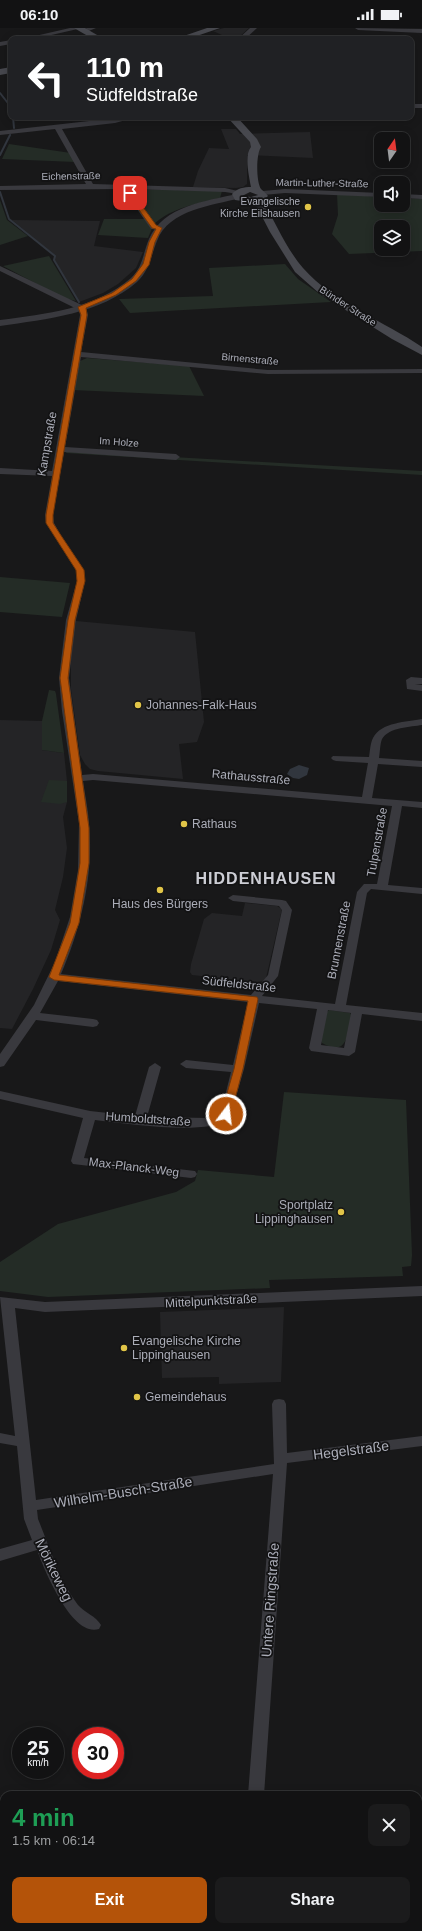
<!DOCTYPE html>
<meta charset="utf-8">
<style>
:root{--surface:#121213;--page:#1b1b1c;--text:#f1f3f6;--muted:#9c9ea0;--line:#313233;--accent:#b45309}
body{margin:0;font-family:Helvetica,sans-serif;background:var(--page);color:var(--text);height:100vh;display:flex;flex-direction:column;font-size:15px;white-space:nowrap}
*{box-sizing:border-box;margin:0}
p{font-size:13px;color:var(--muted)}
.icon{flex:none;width:22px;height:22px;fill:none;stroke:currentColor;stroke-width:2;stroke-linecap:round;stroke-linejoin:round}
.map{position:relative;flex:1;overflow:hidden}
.drawer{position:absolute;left:0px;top:1763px;width:422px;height:140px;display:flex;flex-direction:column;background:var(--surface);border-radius:12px 12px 0 0;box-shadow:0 2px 10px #0003,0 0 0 1px var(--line)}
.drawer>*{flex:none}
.top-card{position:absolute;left:8px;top:8px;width:406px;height:84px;border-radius:8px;box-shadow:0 2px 10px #0003,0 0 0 1px var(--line);background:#202124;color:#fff;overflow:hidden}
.needle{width:26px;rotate:14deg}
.fabs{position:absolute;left:374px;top:104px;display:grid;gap:8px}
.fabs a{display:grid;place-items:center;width:36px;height:36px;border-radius:8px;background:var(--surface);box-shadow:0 2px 10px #0003,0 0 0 1px var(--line);font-size:20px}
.speed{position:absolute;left:12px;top:1699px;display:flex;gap:8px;font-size:20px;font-weight:700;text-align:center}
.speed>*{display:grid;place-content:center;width:52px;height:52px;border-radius:50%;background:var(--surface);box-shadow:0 2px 10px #0003,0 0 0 1px var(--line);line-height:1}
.speed small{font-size:10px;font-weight:400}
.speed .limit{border:6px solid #d22;background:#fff;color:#111}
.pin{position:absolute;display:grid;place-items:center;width:34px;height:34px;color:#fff;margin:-17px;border-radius:8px;box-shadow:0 2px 6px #0006}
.me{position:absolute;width:44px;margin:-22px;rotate:15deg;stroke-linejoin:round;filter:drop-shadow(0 0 3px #0008)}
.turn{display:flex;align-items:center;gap:14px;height:84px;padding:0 12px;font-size:18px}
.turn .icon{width:52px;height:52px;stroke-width:2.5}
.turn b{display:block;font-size:28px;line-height:34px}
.round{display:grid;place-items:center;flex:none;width:42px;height:42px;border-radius:8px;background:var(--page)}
.head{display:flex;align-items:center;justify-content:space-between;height:68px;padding:0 12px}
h1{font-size:24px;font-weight:800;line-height:30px;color:#1e9e55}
.cta{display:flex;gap:8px;margin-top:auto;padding:8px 12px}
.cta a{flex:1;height:46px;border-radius:8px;background:var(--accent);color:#fff;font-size:16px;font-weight:800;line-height:46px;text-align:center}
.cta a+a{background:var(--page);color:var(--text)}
.status{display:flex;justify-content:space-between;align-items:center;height:28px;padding:0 20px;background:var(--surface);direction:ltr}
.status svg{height:11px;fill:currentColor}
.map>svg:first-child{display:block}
.built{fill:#242426}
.green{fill:#242c26;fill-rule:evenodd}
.water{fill:#31363e}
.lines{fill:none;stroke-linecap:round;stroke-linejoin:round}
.stream{stroke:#31363e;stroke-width:2}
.minor{fill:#39393e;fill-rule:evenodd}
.tertiary{fill:#39393e;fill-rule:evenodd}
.secondary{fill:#47484e;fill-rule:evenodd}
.route{fill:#b45309;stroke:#753606}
.poi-dot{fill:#e1c548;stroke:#131314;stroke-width:1.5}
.labels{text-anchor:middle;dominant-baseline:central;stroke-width:3.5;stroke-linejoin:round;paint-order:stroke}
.far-street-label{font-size:10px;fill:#abadb8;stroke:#131314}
.far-poi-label{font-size:10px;fill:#abadb8;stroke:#131314;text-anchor:end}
.street-label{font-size:12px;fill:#abadb8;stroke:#131314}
.poi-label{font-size:12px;fill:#abadb8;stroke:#131314;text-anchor:start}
.near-street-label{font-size:14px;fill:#abadb8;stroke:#131314}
.district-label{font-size:16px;font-weight:bold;letter-spacing:1px;fill:#cccdd4;stroke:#131314}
</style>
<div class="status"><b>06:10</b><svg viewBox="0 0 49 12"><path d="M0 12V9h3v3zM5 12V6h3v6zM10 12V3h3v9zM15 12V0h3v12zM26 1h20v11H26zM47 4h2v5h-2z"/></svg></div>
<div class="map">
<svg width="422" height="1903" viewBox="0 0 422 1903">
<rect width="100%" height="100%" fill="#181819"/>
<path class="built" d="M 224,0 L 249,0 L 237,11 L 231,11 L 213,3 Z
M 221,101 L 236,101 L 240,106 L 310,104 L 313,130 L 247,127 L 247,156 L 243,159 L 236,160 L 193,159 L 198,143 L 209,120 L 229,121 Z
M 12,192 L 100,193 L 94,218 L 143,224 L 136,240 L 118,256 L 103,265 L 79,274 L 54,232 L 55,228 Z
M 76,593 L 195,604 L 204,694 L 197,714 L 179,716 L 183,751 L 98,743 L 90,741 L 85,736 L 80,727 L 71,661 L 71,627 Z
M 0,692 L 42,693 L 42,722 L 64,725 L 67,753 L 67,774 L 63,789 L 67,820 L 63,849 L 55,882 L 60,892 L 51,922 L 33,961 L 12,1001 L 0,1000 Z
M 245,875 L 277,878 L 282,881 L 266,950 L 263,953 L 256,954 L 192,947 L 190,944 L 191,936 L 204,891 L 212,885 L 242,888 Z
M 284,1279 L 281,1354 L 219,1356 L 219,1349 L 162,1350 L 160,1284 Z"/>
<path class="green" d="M 9,116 L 71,125 L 76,134 L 2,131 Z
M 130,161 L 222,163 L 220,170 C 197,176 173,179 154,196 Z
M 337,166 L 381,169 L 381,177 L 403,177 L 403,170 L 422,171 L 422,223 L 349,226 L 332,206 L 338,187 ZM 381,199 L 403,199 L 403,221 L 381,221 Z
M 0,172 L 7,192 L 28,208 L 0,217 Z
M 104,191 L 146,191 L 153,198 L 148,210 L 98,207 Z
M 49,228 L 76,273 L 63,270 L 3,238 Z
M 285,236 L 298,251 L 331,274 L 130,285 L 119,271 L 213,268 L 209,240 Z
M 87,330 L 189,338 L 204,368 L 73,362 L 80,333 Z
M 67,423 L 422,443 L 422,447 L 66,425 Z
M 0,549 L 70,555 L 62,589 L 0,584 Z
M 49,662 L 55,663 L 56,666 L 64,725 L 42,722 L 42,693 Z
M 49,752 L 67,753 L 67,774 L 60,776 L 41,774 Z
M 329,982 L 350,985 L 351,987 C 348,1005 348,1030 322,1015 L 321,1012 L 327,984 Z
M 284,1064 L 406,1072 L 412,1227 L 411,1238 L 402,1239 L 403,1248 L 269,1252 L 270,1260 L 48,1269 L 0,1263 L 0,1234 L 58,1196 L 176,1164 L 195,1153 L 198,1142 L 274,1149 Z"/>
<path class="water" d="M 299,737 L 309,740 L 307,747 L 299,751 L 293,750 L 287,746 L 290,741 Z"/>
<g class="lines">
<path class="stream" d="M 0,65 L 11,79
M 13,89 L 14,100
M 0,127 L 10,107
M 0,164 L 9,191 L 55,228 L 54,232 L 79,274"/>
<path class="minor" d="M 70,0 L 82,0 L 34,11 L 22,11 Z
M 87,0 L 96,0 L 84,5 L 81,3 Z
M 250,0 L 257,0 L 245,11 L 238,11 Z
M 355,0 L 422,1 L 422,5 L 358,2 Z
M 11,12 L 11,16 L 0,18 L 0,14 Z
M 411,76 L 422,76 L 422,80 L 411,80 Z
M 125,89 L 137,89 L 115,95 L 62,101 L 93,156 L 225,160 L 242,164 L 238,166 L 225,164 L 131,161 L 156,197 L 163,200 L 159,202 L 151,201 L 123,161 L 0,162 L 0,158 L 86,156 L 55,101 L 0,107 L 0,103 Z
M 285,161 L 381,165 L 381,169 L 285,165 L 263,167 L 259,165 L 263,163 Z
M 403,166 L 422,167 L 422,171 L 403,170 Z
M 0,238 L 86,279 L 88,287 L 81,324 L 268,342 L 422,341 L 422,345 L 268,346 L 81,329 L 65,419 L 176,426 L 180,429 L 176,432 L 64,424 L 53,487 L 54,495 L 60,506 L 84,542 L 85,553 L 76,592 L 69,650 L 82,747 L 93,746 L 362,769 L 368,735 L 336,733 L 333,732 L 331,730 L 333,728 L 369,729 C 370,724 370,716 373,710 C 381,694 407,694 422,691 L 422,697 C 411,699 389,699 382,711 C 380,716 380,724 379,730 L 422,733 L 422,739 L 378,736 L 372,770 L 422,774 L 422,780 L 402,778 L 388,857 L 422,860 L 422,866 L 371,861 L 367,865 L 346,977 L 422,985 L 422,993 L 362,986 L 355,1024 L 349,1028 L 311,1023 L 309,1020 L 317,981 L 259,975 L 244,1041 L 230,1089 C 224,1092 218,1097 211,1098 C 177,1103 129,1096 95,1092 L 84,1130 L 195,1143 L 197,1146 L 195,1149 L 191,1150 L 73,1136 L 71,1133 L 83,1090 L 0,1071 L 0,1063 L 90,1083 L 135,1088 L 149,1039 L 155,1035 L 161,1039 L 147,1089 L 209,1090 L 221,1084 L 231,1044 L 186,1040 L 180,1036 L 186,1032 L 233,1037 L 248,974 L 58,953 L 40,985 L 93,991 L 97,992 L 99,995 L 97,998 L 93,999 L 36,992 L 4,1038 L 0,1039 L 0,1026 L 34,977 L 55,934 L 70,889 L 78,842 L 79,795 L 62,683 L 59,650 L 66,592 L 77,553 L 76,542 L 46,495 L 45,487 L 52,448 L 0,446 L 0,440 L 52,443 L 80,287 L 79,282 L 0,243 ZM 93,752 L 392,778 L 377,856 L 364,856 L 357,864 L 335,976 L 262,968 L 278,948 L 292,882 L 286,873 L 282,872 L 233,867 L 228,870 L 233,873 L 279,878 L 282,882 L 268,947 L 251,967 L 61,946 C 81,900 94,846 89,795 C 88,781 85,767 83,753 ZM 328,982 L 351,985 L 344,1020 L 321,1017 Z
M 411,649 L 422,650 L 422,656 L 415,657 L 422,657 L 422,663 L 407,661 L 406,652 Z
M 422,1258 L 422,1268 L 45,1284 L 15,1280 L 36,1472 L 274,1436 L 272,1376 L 274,1372 L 279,1371 L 284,1372 L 286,1376 L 287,1425 L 422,1408 L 422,1418 L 287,1435 L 264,1767 L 248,1767 L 273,1446 L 37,1482 L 38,1491 C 50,1520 59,1552 78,1577 C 85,1585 96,1588 101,1597 L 99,1601 C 72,1610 44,1541 37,1522 L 0,1533 L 0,1521 L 32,1512 L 24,1491 L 17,1418 L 0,1415 L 0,1405 L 15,1408 L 0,1269 L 45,1274 Z
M 418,1815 L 422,1815 L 422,1829 L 418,1829 Z
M 0,1851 L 4,1852 L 4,1866 L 0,1865 Z
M 167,1899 L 200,1899 L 202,1903 L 169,1903 Z
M 236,1899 L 252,1899 L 252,1903 L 236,1903 Z"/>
<path class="tertiary" d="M 237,166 L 240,166 L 240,170 C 212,178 169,181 157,213 C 151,227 150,242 137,254 C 100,286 47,291 0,298 L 0,292 C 46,286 95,281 131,250 C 143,239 143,225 149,211 C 163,178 206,173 237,166 Z"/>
<path class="secondary" d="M 74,0 L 85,0 L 104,11 L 93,11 Z
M 207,0 L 220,0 L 188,11 L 175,11 Z
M 11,39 L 11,45 L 0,47 L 0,41 Z
M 227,89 L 237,89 L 257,111 L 261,119 C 256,126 256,153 261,161 C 263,163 266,165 268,168 L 263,172 C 274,193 288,223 303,240 C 335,276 384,293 422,319 L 422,327 L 392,311 L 320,266 L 295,244 L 270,204 L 255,175 L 235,172 L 232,166 C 237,160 244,159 251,159 C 249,148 244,127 251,119 L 250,114 ZM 250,164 L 258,167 L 251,169 L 242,168 Z"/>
</g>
<path class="route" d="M 128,164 L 132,164 L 156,197 L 162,200 L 155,214 L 149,237 L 136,253 L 116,267 L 86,280 L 87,287 L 53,487 L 53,495 L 60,506 L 84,542 L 85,553 L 75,592 L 68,650 L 89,800 L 89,835 L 79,895 L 59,947 L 257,969 L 258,971 L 243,1041 L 231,1086 L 226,1089 L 221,1086 L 234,1041 L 248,973 L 54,952 L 49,949 L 70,895 L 80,835 L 80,800 L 60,650 L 68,592 L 77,553 L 76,542 L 53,506 L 46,495 L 46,487 L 81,287 L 78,279 L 112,265 L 132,251 L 143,236 L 149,214 L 156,201 L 152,200 L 127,165 Z"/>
<g class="poi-dot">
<circle cx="308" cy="179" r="4"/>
<circle cx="138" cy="677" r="4"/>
<circle cx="184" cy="796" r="4"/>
<circle cx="160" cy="862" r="4"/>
<circle cx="341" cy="1184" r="4"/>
<circle cx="124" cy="1320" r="4"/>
<circle cx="137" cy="1369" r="4"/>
</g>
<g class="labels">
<g class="far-street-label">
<text transform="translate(71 148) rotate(-1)">Eichenstraße</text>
<text transform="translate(322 155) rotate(1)">Martin-Luther-Straße</text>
<text transform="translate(348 278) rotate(33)">Bünder Straße</text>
<text transform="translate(250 331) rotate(5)">Birnenstraße</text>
<text transform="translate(119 414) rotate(4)">Im Holze</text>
</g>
<g class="far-poi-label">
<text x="300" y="173">Evangelische<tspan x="300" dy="12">Kirche Eilshausen</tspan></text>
</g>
<g class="street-label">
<text transform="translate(47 416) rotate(-80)">Kampstraße</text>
<text transform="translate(251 749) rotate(5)">Rathausstraße</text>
<text transform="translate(377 814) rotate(-80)">Tulpenstraße</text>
<text transform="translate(339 912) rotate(-79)">Brunnenstraße</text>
<text transform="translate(239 956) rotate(6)">Südfeldstraße</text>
<text transform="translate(148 1091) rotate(4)">Humboldtstraße</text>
<text transform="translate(134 1139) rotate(7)">Max-Planck-Weg</text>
<text transform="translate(211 1273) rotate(-3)">Mittelpunktstraße</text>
</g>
<g class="poi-label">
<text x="146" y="677">Johannes-Falk-Haus</text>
<text x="192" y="796">Rathaus</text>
<text x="160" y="876" text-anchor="middle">Haus des Bürgers</text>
<text x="333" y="1177" text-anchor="end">Sportplatz<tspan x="333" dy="14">Lippinghausen</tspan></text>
<text x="132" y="1313">Evangelische Kirche<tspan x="132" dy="14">Lippinghausen</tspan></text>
<text x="145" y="1369">Gemeindehaus</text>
</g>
<g class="near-street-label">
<text transform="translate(351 1422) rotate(-7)">Hegelstraße</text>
<text transform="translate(123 1464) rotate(-9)">Wilhelm-Busch-Straße</text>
<text transform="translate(54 1542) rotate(64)">Mörikeweg</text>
<text transform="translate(270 1572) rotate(-86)">Untere Ringstraße</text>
</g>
<g class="district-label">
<text x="266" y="850">HIDDENHAUSEN</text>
</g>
</g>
</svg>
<div class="fabs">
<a><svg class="needle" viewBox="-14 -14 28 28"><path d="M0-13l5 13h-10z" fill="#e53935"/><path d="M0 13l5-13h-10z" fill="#9c9ea0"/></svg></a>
<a><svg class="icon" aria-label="sound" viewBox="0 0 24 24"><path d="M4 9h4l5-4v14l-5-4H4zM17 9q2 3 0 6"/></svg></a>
<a><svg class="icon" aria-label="layers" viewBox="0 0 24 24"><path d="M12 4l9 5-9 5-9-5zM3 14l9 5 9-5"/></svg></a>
</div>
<div class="speed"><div>25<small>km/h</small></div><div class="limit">30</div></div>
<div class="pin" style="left:130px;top:165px;background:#d93025"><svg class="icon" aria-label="arrive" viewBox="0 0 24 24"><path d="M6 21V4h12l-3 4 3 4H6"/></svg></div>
<svg class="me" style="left:226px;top:1086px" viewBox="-20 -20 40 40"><circle r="17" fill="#b45309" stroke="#fff" stroke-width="3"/><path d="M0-11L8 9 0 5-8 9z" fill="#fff"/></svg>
<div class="top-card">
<div class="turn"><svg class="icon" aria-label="left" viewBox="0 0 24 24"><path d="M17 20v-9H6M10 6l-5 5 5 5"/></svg><div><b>110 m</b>Südfeldstraße</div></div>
</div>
<section class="drawer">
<div class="head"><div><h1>4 min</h1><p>1.5 km · 06:14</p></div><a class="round"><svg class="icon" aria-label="close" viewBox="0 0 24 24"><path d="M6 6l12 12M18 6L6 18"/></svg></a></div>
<div class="cta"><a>Exit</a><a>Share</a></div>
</section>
</div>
